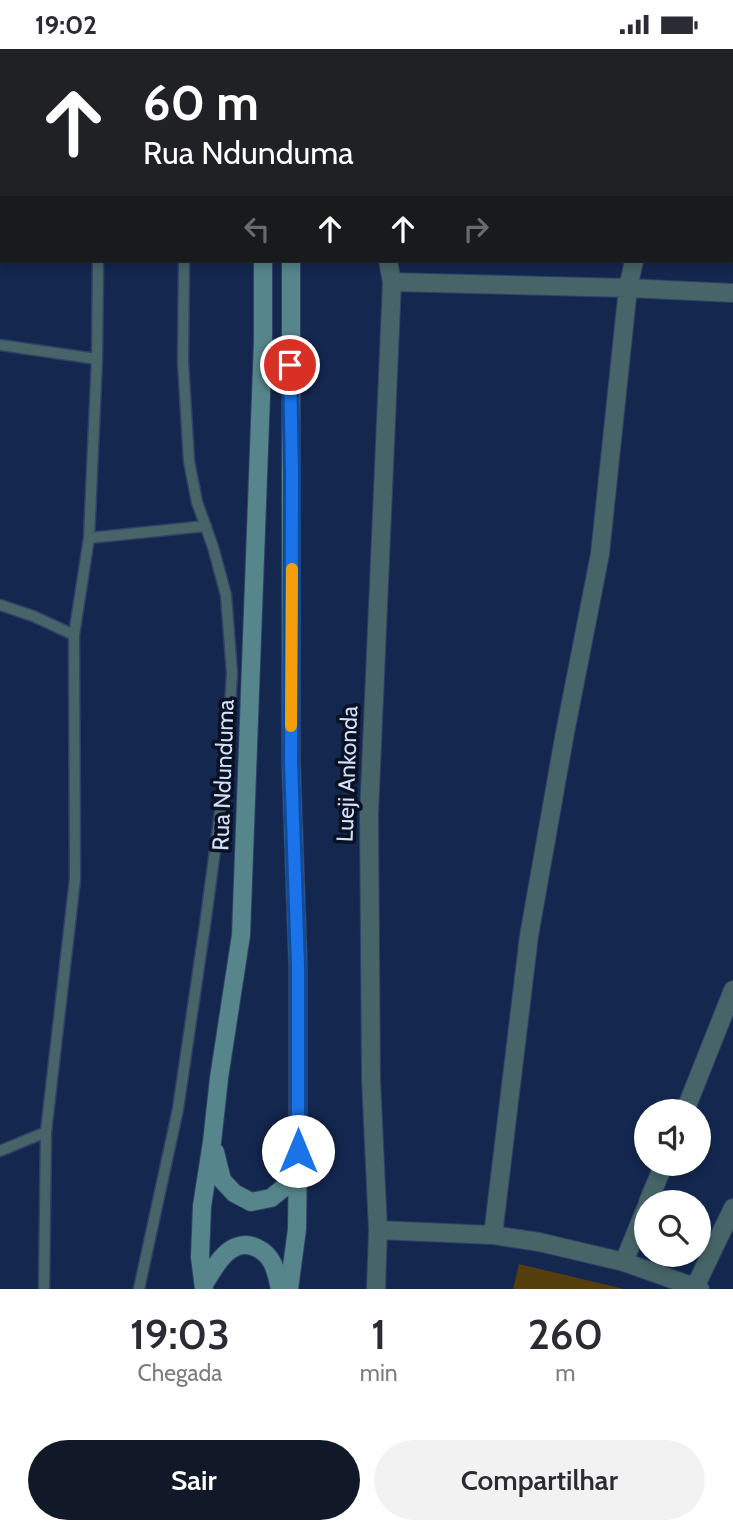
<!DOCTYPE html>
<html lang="pt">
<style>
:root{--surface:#fff;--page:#f2f2f3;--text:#2b2b33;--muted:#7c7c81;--accent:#111827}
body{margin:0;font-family:Cabin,sans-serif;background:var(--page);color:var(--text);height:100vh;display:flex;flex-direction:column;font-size:26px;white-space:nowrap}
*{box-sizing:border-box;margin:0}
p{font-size:23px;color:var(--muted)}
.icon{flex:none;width:38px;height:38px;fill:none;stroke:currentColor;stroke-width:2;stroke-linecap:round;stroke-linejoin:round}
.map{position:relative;height:1240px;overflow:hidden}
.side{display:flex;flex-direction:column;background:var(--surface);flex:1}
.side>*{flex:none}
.banner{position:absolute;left:0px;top:0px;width:733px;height:214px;box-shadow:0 4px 10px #0003;background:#202124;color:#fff;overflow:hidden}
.fabs{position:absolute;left:634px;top:1050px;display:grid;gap:14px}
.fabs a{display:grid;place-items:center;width:77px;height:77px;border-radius:50%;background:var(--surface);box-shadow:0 4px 10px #0003;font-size:35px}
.pin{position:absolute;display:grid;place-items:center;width:60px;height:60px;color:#fff;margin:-30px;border:4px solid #fff;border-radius:50%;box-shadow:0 2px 7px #0007}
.me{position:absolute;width:77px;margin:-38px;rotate:0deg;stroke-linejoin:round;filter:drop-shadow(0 0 5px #0008)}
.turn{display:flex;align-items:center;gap:24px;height:147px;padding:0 28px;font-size:32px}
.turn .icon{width:91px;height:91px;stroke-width:2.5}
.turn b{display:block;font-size:49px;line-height:60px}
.lanes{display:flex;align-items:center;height:66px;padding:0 28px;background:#0003;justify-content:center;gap:35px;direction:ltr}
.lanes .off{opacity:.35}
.eta{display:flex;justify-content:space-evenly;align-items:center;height:119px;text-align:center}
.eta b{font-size:42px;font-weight:600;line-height:49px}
.button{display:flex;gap:14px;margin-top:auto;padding:14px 28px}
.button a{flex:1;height:80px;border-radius:42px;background:var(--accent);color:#fff;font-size:28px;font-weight:600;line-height:80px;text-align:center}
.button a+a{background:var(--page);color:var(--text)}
.status{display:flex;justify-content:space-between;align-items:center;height:49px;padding:0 35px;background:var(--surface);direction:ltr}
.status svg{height:19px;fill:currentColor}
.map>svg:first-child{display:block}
.green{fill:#553f0c}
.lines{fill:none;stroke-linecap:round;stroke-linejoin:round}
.lane-casing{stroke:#2f4167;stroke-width:13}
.street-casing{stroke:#2f4167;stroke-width:20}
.secondary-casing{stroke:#2f4167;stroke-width:20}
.lane{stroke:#476568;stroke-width:10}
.street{stroke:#476568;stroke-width:18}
.secondary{stroke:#56868b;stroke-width:18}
.route-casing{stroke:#114b97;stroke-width:18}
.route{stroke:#1a73e8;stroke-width:12}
.slow{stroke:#f59e0b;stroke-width:12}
.labels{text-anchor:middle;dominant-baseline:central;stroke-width:7;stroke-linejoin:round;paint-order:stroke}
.street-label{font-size:23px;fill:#d4e1fb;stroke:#091123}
</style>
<div class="status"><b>19:02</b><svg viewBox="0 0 49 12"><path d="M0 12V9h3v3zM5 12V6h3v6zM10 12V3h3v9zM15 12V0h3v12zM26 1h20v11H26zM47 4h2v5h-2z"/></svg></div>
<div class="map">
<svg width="733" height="1240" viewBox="0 0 733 1240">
<rect width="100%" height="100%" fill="#14274f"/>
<path class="green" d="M 519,1215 L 624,1240 L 513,1240 Z"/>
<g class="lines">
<defs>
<path id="lane" d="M 59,0 L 65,2
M 173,2 L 173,0
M 0,296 L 97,310
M 89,489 L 206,477
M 0,556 L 33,567 L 74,586
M 0,1102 L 46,1083
M 44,1240 L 46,1083 L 75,830 L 74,586 L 89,489 L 97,310 L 98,212
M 139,1240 L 178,1060 L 205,876 L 227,711 L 232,624 L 226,546 L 213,498 L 197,453 L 189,412 L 183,313 L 184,212"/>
<path id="street" d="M 376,2 L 376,0
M 676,2 L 676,0
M 392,233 L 628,239 L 733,244
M 685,1062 L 733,941
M 648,1153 L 664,1115
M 378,1181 L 493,1186 L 539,1193 L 624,1213 L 700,1240
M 493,1186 L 529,887 L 564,689 L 600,505 L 628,239 L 634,212
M 624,1213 L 646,1159
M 695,1238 L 733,1159
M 376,1240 L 378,1181 L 371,1030 L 369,765 L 392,233 L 388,212"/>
<path id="secondary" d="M 267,2 L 267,0
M 299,2 L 299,0
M 215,1103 L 222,1131 L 234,1144 L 251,1153 L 271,1149 L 287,1136 L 293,1118
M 204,1235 C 212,1223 222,1203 236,1198 C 243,1195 251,1196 257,1199 C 274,1207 276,1223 280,1240
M 204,1240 L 200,1208 L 202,1157 L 212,1093 L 219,1029 L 241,886 L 263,292 L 263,212
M 289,1240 L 297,1180 L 298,1103 L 298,916 L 291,713 L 291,212"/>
</defs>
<use href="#lane" class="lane-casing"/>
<use href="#street" class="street-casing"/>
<use href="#secondary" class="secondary-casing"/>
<use href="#lane" class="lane"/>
<use href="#street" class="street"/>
<use href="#secondary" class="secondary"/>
</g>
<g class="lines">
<defs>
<path id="route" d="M 290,316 L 292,425 L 291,713 L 298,916 L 298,1102"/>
</defs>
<use href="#route" class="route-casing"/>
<use href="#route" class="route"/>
<path class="slow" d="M 291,677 L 292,520"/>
</g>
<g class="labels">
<g class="street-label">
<text transform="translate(347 725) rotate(-88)">Lueji Ankonda</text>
<text transform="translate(223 726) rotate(-88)">Rua Ndunduma</text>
</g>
</g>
</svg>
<div class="fabs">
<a><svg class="icon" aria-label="sound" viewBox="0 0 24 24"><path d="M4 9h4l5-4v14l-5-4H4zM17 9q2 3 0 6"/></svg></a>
<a><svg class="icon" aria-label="search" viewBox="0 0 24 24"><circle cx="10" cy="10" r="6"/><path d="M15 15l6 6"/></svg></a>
</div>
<div class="pin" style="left:290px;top:316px;background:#d93025"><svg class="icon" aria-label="arrive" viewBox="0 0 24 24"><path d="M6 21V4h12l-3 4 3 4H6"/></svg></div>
<svg class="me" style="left:298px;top:1102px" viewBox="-20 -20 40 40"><circle r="19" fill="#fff"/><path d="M0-13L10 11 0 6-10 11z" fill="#1a73e8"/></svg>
<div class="banner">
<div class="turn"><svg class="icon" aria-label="ahead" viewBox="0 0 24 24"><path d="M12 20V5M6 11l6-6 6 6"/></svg><div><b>60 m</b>Rua Ndunduma</div></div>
<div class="lanes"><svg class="icon off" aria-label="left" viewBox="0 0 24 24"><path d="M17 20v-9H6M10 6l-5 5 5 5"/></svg><svg class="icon" aria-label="ahead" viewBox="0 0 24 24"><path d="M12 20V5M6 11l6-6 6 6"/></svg><svg class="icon" aria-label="ahead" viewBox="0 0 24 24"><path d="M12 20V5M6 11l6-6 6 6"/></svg><svg class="icon off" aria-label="right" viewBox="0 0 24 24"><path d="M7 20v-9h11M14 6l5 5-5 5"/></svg></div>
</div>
</div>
<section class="side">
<div class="eta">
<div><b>19:03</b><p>Chegada</p></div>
<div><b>1</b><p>min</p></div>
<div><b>260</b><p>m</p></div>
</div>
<div class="button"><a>Sair</a><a>Compartilhar</a></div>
</section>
